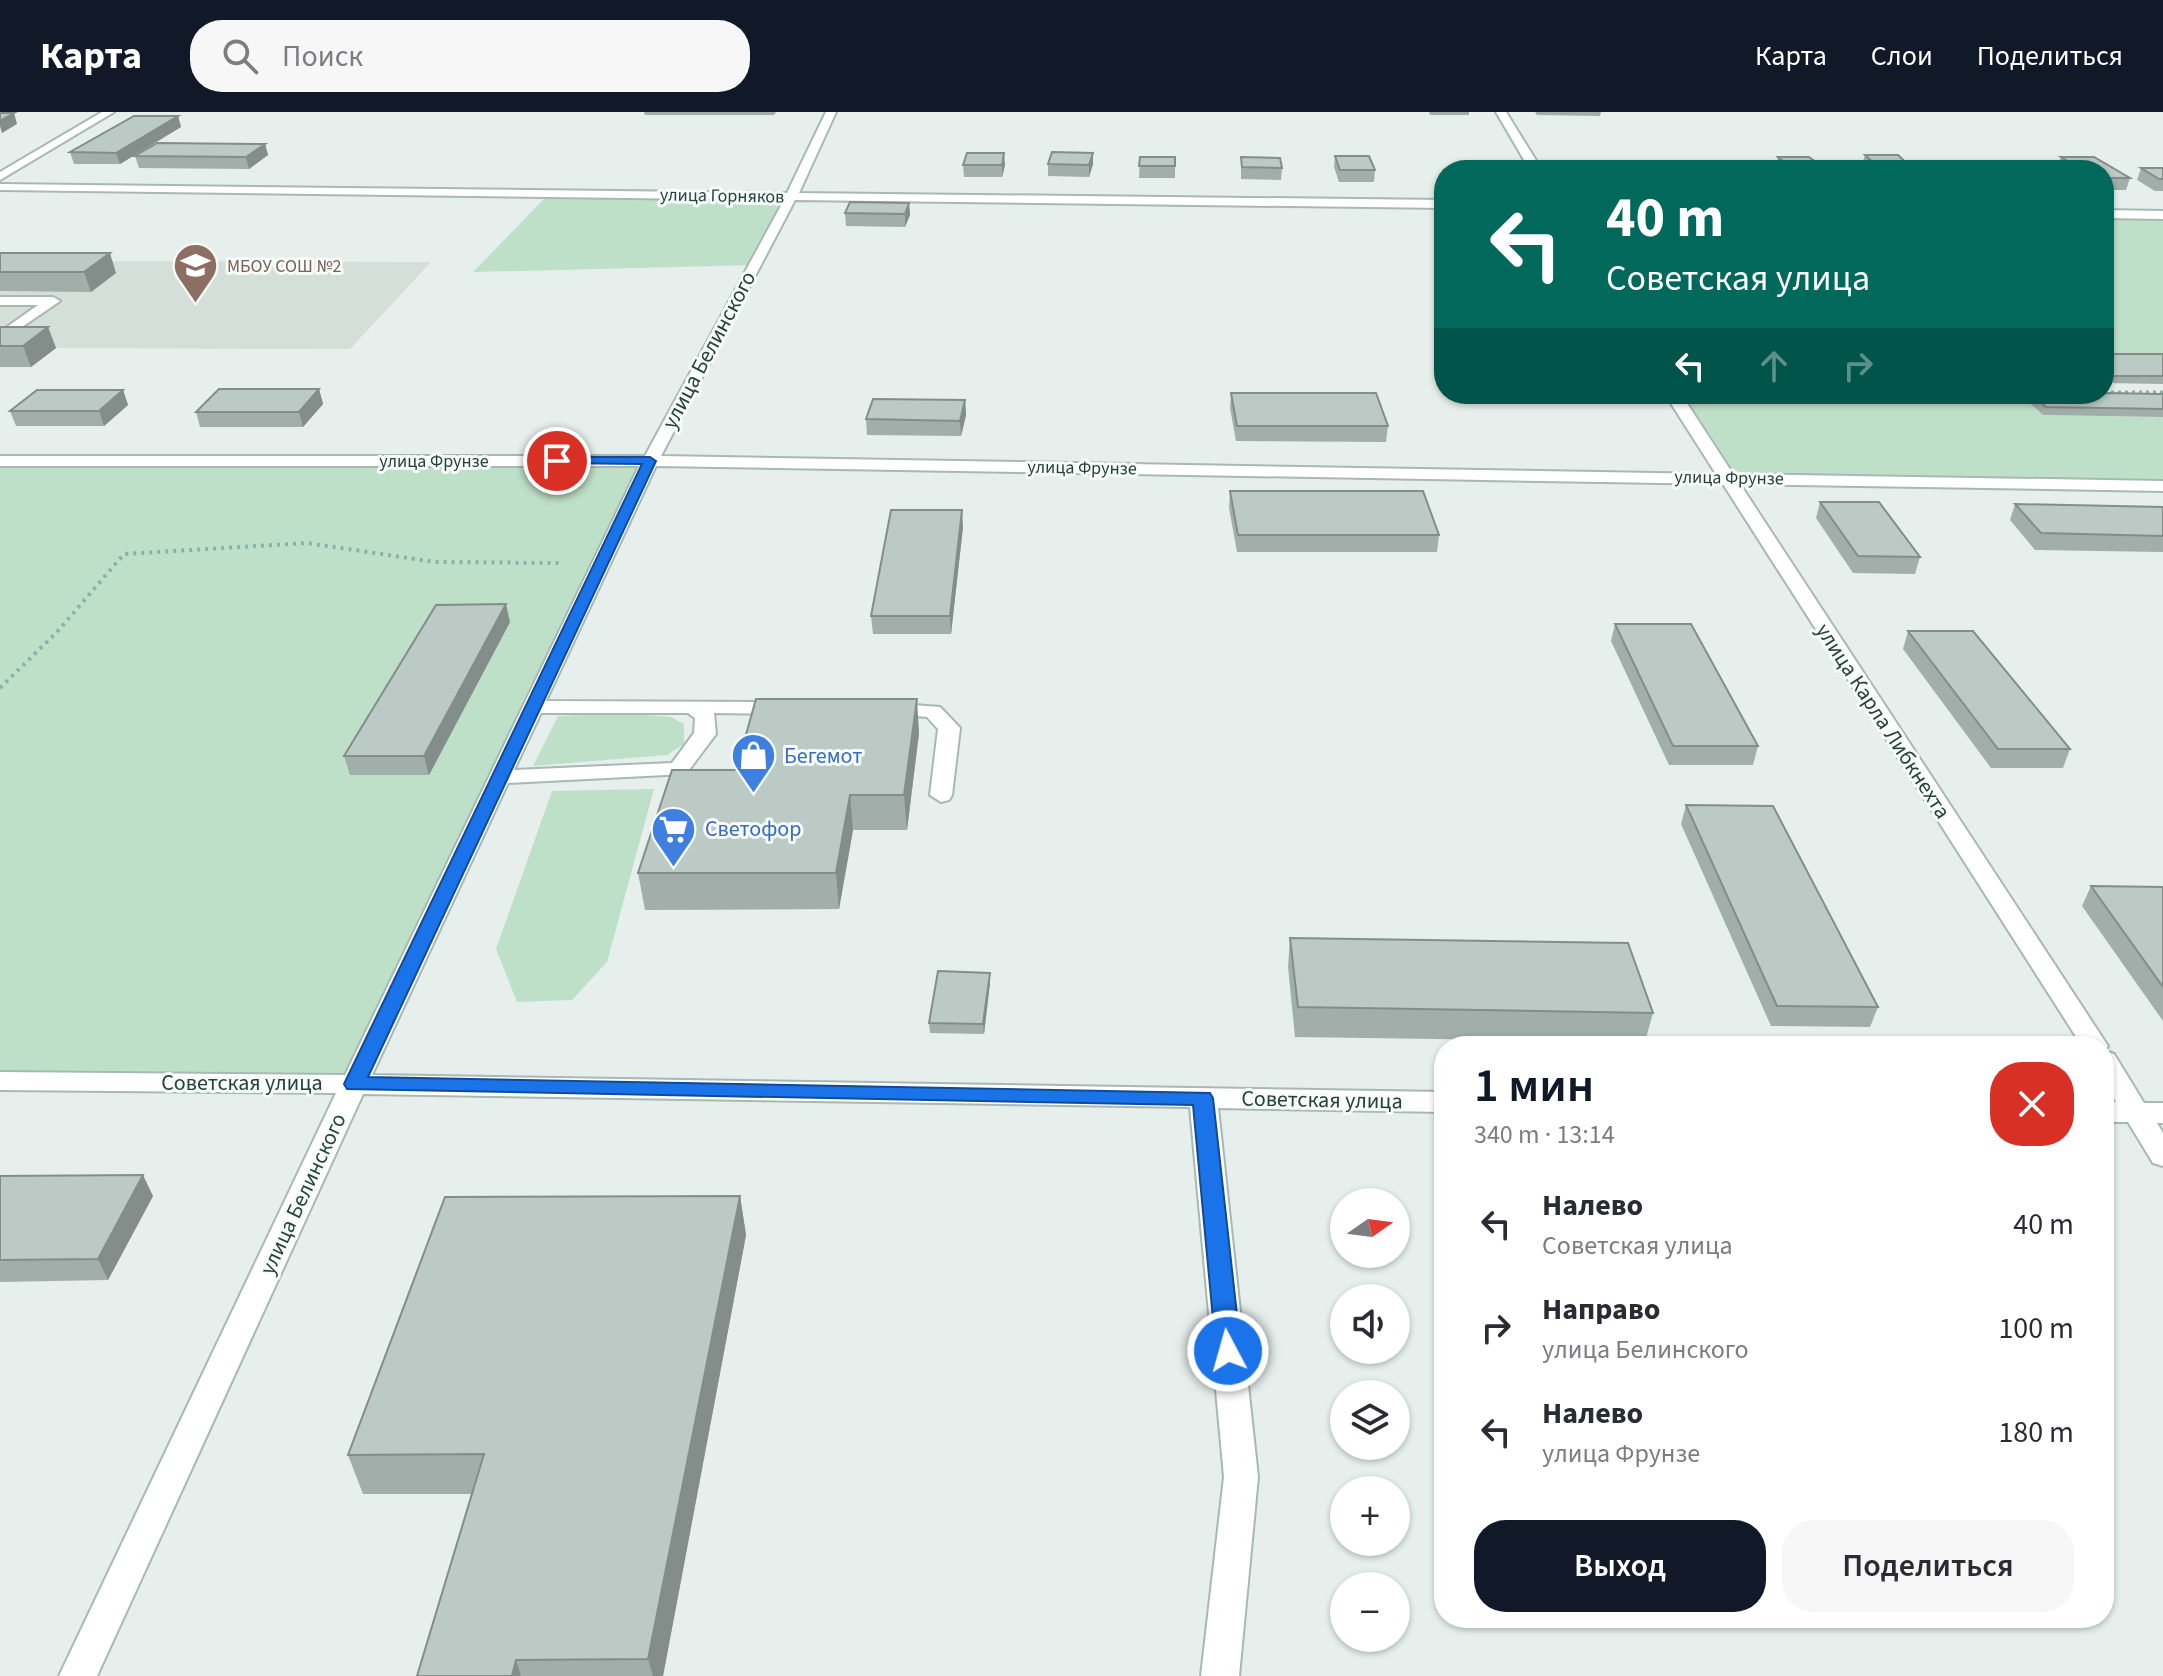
<!DOCTYPE html>
<html lang="ru">
<meta charset="utf-8">
<style>
:root{--surface:#fff;--page:#f7f7f7;--text:#2b2b33;--muted:#7c7c81;--accent:#111827}
body{margin:0;font-family:"Source Sans 3",sans-serif;background:var(--page);color:var(--text);height:100vh;display:flex;flex-direction:column;font-size:30px;white-space:nowrap}
*{box-sizing:border-box;margin:0}
p{font-size:26px;color:var(--muted)}
.icon{flex:none;width:44px;height:44px;fill:none;stroke:currentColor;stroke-width:2;stroke-linecap:round;stroke-linejoin:round}
.map{position:relative;flex:1;overflow:hidden}
.side{position:absolute;left:1434px;top:924px;width:680px;height:592px;display:flex;flex-direction:column;background:var(--surface);border-radius:32px;box-shadow:0 2px 6px #0004}
.side>*{flex:none}
.top-card{position:absolute;left:1434px;top:48px;width:680px;height:244px;border-radius:32px;box-shadow:0 2px 6px #0004;background:#00695c;color:#fff;overflow:hidden}
.needle{width:52px;rotate:76deg}
.controls{position:absolute;left:1330px;top:1076px;display:grid;gap:16px}
.controls a{display:grid;place-items:center;width:80px;height:80px;border-radius:50%;background:var(--surface);box-shadow:0 2px 6px #0004;font-size:40px}
.pin{position:absolute;display:grid;place-items:center;width:68px;height:68px;color:#fff;margin:-34px;border:4px solid #fff;border-radius:50%;box-shadow:0 2px 8px #0007}
.me{position:absolute;width:88px;margin:-44px;rotate:354deg;stroke-linejoin:round;filter:drop-shadow(0 0 6px #0008)}
.turn{display:flex;align-items:center;gap:28px;height:168px;padding:0 40px;font-size:36px}
.turn .icon{width:104px;height:104px;stroke-width:2.5}
.turn b{display:block;font-size:56px;line-height:68px}
.lanes{display:flex;align-items:center;height:76px;padding:0 40px;background:#0003;justify-content:center;gap:40px;direction:ltr}
.lanes .off{opacity:.35}
.round{display:grid;place-items:center;flex:none;width:84px;height:84px;border-radius:32px;background:var(--page)}
.head{display:flex;align-items:center;justify-content:space-between;height:136px;padding:0 40px}
h1{font-size:48px;font-weight:600;line-height:60px;color:var(--accent)}
.button{display:flex;gap:16px;margin-top:auto;padding:16px 40px}
.button a{flex:1;height:92px;border-radius:32px;background:var(--accent);color:#fff;font-size:32px;font-weight:600;line-height:92px;text-align:center}
.button a+a{background:var(--page);color:var(--text)}
ul{padding:0;list-style:none}
li{display:flex;align-items:center;gap:24px;height:104px;padding:0 40px}
li div{flex:1}
li b{display:block;font-size:30px}
li em{font-style:normal}
header{display:flex;align-items:center;gap:48px;box-sizing:border-box;height:112px;padding:0 40px;background:var(--accent);color:#fff}
header strong{font-size:38px}
nav{display:flex;gap:44px;margin-inline-start:auto;font-size:28px}
.search{width:560px;height:72px;background:var(--page);display:flex;align-items:center;gap:20px;box-sizing:border-box;padding:0 28px;border-radius:32px;color:var(--muted);font-size:30px}
.map>svg:first-child{display:block}
.built{fill:#d4dfda}
.green{fill:#bfe0c8}
.lines{fill:none;stroke-linecap:round;stroke-linejoin:round}
.minor-casing{stroke:#a8b8b2;stroke-width:4}
.path-far1{stroke:#86b3a5;stroke-width:3;stroke-dasharray:3 4;stroke-linecap:butt}
.path{stroke:#86b3a5;stroke-width:4;stroke-dasharray:3 5;stroke-linecap:butt}
.minor{fill:#fff;fill-rule:evenodd}
.wall{fill:#a1aea9}
.shaded-wall{fill:#838d89}
.building{fill:#bbcac4;stroke:#838d89;stroke-width:2}
.route{fill:#1a73e8;stroke:#114b97;stroke-width:2}
.labels{text-anchor:middle;dominant-baseline:central;stroke-width:6;stroke-linejoin:round;paint-order:stroke}
.far-street-label{font-size:18px;fill:#24423a;stroke:#f7fbf9}
.far-education-label{font-size:18px;fill:#785e54;stroke:#f7fbf9;text-anchor:start}
.street-label{font-size:22px;fill:#24423a;stroke:#f7fbf9}
.shop-label{font-size:22px;fill:#366cbe;stroke:#f7fbf9;text-anchor:start}
</style>
<header>
<strong>Карта</strong>
<div class="search"><svg class="icon" aria-label="search" viewBox="0 0 24 24"><circle cx="10" cy="10" r="6"/><path d="M15 15l6 6"/></svg>Поиск</div>
<nav><a>Карта</a><a>Слои</a><a>Поделиться</a></nav>
</header>
<div class="map">
<svg width="2163" height="1564" viewBox="0 0 2163 1564">
<rect width="100%" height="100%" fill="#e6efeb"/>
<path class="built" d="M 0,149 L 431,150 L 350,237 L 56,236 L 31,255 L 0,255 Z"/>
<path class="green" d="M 549,82 L 791,85 L 754,153 L 473,160 Z
M 2104,102 L 2163,103 L 2163,250 L 2104,249 Z
M 1673,282 L 2020,282 L 2043,303 L 2163,305 L 2163,374 L 1725,366 Z
M 0,349 L 650,349 L 354,972 L 0,969 Z
M 624,601 L 671,605 L 684,612 L 684,632 L 667,643 L 533,654 L 558,604 Z
M 654,677 L 607,850 L 572,888 L 517,890 L 496,837 L 552,679 Z"/>
<g class="lines">
<defs>
<path id="minor" d="M 102,0 L 114,0 L 0,68 L 0,60 Z
M 826,0 L 836,0 L 799,81 L 1444,88 L 1444,96 L 795,88 L 661,344 L 1716,362 L 1665,282 L 1681,282 L 1733,362 L 2163,369 L 2163,379 L 1740,372 L 2104,928 L 2108,934 L 2105,939 L 2114,942 L 2144,991 L 2163,991 L 2163,1011 L 2157,1011 L 2163,1021 L 2163,1054 L 2153,1051 L 2128,1010 L 2104,1010 L 2104,990 L 2116,990 L 2104,970 L 2104,934 L 2082,934 L 1723,372 L 656,354 L 546,589 L 786,590 L 796,596 L 786,602 L 714,601 L 716,622 L 686,662 L 508,671 L 372,963 L 1444,980 L 1444,1000 L 1218,996 L 1258,1365 L 1239,1564 L 1201,1564 L 1224,1365 L 1190,995 L 363,982 L 97,1564 L 59,1564 L 336,981 L 0,978 L 0,960 L 345,963 L 639,354 L 0,354 L 0,344 L 645,344 L 784,88 L 0,78 L 0,72 L 787,81 ZM 541,601 L 688,601 L 695,606 L 694,621 L 672,651 L 514,658 Z
M 1496,0 L 1506,0 L 1542,58 L 1530,58 Z
M 2104,98 L 2163,99 L 2163,107 L 2104,106 Z
M 0,185 L 53,185 L 60,189 L 0,230 L 0,220 L 38,193 L 0,193 Z
M 887,591 L 940,595 L 960,616 L 952,683 L 949,688 L 941,690 L 930,683 L 938,617 L 927,605 L 880,601 L 877,597 L 880,593 Z"/>
</defs>
<use href="#minor" class="minor-casing"/>
<path class="path-far1" d="M 2104,280 L 2163,280"/>
<path class="path" d="M 0,576 L 57,520 L 124,442 L 307,431 L 435,450 L 563,451"/>
<use href="#minor" class="minor"/>
</g>
<path class="wall" d="M 644,0 L 776,0 L 774,3 L 645,3 Z
M 1429,0 L 1469,0 L 1469,3 L 1430,3 Z
M 1535,0 L 1601,0 L 1600,4 L 1537,3 Z
M 178,4 L 181,15 L 120,52 L 74,52 L 70,40 Z
M 265,32 L 268,43 L 249,57 L 139,56 L 135,44 Z
M 1093,41 L 1093,52 L 1089,65 L 1048,64 L 1048,52 Z
M 1865,43 L 1914,58 L 1866,58 L 1862,54 Z
M 1335,44 L 1375,58 L 1374,70 L 1339,70 L 1334,55 Z
M 1140,45 L 1175,45 L 1175,66 L 1139,66 Z
M 1241,45 L 1282,56 L 1281,68 L 1241,67 Z
M 1778,45 L 1826,58 L 1776,58 L 1775,57 Z
M 2061,45 L 2094,45 L 2130,66 L 2126,78 L 2104,78 L 2104,58 L 2060,58 L 2057,56 Z
M 963,53 L 1005,53 L 1002,65 L 964,65 Z
M 2141,56 L 2163,56 L 2163,79 L 2155,79 L 2137,68 Z
M 909,91 L 910,103 L 905,115 L 846,114 L 845,101 Z
M 0,141 L 116,161 L 91,180 L 0,179 Z
M 0,215 L 48,215 L 56,236 L 31,255 L 0,255 Z
M 2104,242 L 2163,242 L 2163,272 L 2104,271 Z
M 319,277 L 323,292 L 303,315 L 200,315 L 196,300 Z
M 123,278 L 128,293 L 104,314 L 16,314 L 10,299 Z
M 1231,281 L 1388,314 L 1386,330 L 1236,329 L 1230,296 Z
M 2027,282 L 2163,282 L 2163,305 L 2043,303 L 2025,287 Z
M 965,288 L 966,303 L 961,324 L 867,323 L 866,307 Z
M 1230,379 L 1439,423 L 1437,440 L 1237,440 L 1229,396 Z
M 1820,390 L 1920,445 L 1915,462 L 1853,461 L 1816,406 Z
M 2015,392 L 2163,395 L 2163,440 L 2035,438 L 2010,408 Z
M 963,415 L 951,522 L 873,522 L 871,504 Z
M 510,510 L 429,663 L 350,663 L 344,644 Z
M 1615,512 L 1758,634 L 1753,653 L 1669,653 L 1611,529 Z
M 1908,519 L 2070,637 L 2063,656 L 1991,656 L 1903,537 Z
M 919,621 L 907,718 L 853,718 L 839,797 L 645,798 L 638,761 L 736,658 Z
M 1686,693 L 1878,895 L 1870,915 L 1771,914 L 1681,712 Z
M 2091,774 L 2163,775 L 2163,909 L 2082,794 Z
M 1290,826 L 1653,901 L 1645,930 L 1295,925 L 1288,855 Z
M 990,871 L 984,922 L 930,921 L 929,911 Z
M 0,1064 L 153,1084 L 108,1168 L 0,1170 Z
M 740,1084 L 746,1123 L 663,1564 L 417,1564 L 472,1382 L 363,1382 L 348,1343 Z"/>
<path class="shaded-wall" d="M 14,1 L 17,12 L 2,21 L 0,14 L 0,9 Z
M 178,4 L 181,15 L 120,52 L 116,41 Z
M 265,32 L 268,43 L 249,57 L 246,45 Z
M 1004,41 L 1005,53 L 1002,65 L 1002,53 Z
M 1093,41 L 1093,52 L 1089,65 L 1089,53 Z
M 909,91 L 910,103 L 905,115 L 905,102 Z
M 110,141 L 116,161 L 91,180 L 84,160 Z
M 48,215 L 56,236 L 31,255 L 23,234 Z
M 319,277 L 323,292 L 303,315 L 299,300 Z
M 123,278 L 128,293 L 104,314 L 99,299 Z
M 965,288 L 966,303 L 961,324 L 960,309 Z
M 962,398 L 963,415 L 951,522 L 950,504 Z
M 506,492 L 510,510 L 429,663 L 424,644 Z
M 917,587 L 919,621 L 907,718 L 904,683 Z
M 850,683 L 853,718 L 839,797 L 836,761 Z
M 990,861 L 990,871 L 984,922 L 983,912 Z
M 143,1063 L 153,1084 L 108,1168 L 98,1147 Z
M 740,1084 L 746,1123 L 663,1564 L 653,1564 L 648,1547 Z
M 516,1548 L 521,1564 L 512,1564 Z"/>
<path class="building" d="M 0,1 L 14,1 L 0,9 Z
M 134,4 L 178,4 L 116,41 L 70,40 Z
M 157,31 L 265,32 L 246,45 L 135,44 Z
M 1052,40 L 1093,41 L 1089,53 L 1048,52 Z
M 967,41 L 1004,41 L 1002,53 L 963,53 Z
M 1865,43 L 1898,43 L 1914,58 L 1881,58 Z
M 1335,44 L 1369,44 L 1375,58 L 1340,58 Z
M 1140,45 L 1175,45 L 1175,54 L 1139,54 Z
M 1241,45 L 1280,46 L 1282,56 L 1242,55 Z
M 1778,45 L 1809,45 L 1826,58 L 1794,58 Z
M 2061,45 L 2094,45 L 2130,66 L 2104,66 L 2104,58 L 2082,58 Z
M 2141,56 L 2163,56 L 2163,67 L 2159,67 Z
M 850,90 L 909,91 L 905,102 L 845,101 Z
M 0,141 L 110,141 L 84,160 L 0,160 Z
M 0,215 L 48,215 L 23,234 L 0,234 Z
M 2104,242 L 2163,242 L 2163,264 L 2104,264 Z
M 219,277 L 319,277 L 299,300 L 196,300 Z
M 37,278 L 123,278 L 99,299 L 10,299 Z
M 1231,281 L 1376,281 L 1388,314 L 1237,314 Z
M 2104,281 L 2163,282 L 2163,297 L 2046,295 L 2031,282 L 2104,282 Z
M 873,287 L 965,288 L 960,309 L 866,307 Z
M 1230,379 L 1423,379 L 1439,423 L 1238,423 Z
M 1820,390 L 1879,390 L 1920,445 L 1858,444 Z
M 2015,392 L 2163,395 L 2163,424 L 2041,421 Z
M 891,398 L 962,398 L 950,504 L 871,504 Z
M 506,492 L 424,644 L 344,644 L 436,493 Z
M 1615,512 L 1691,512 L 1758,634 L 1673,634 Z
M 1908,519 L 1973,519 L 2070,637 L 1998,637 Z
M 756,587 L 917,587 L 904,683 L 850,683 L 836,761 L 638,761 L 672,658 L 736,658 Z
M 1686,693 L 1773,694 L 1878,895 L 1777,894 Z
M 2091,774 L 2163,775 L 2163,875 Z
M 1290,826 L 1628,831 L 1653,901 L 1298,895 Z
M 938,859 L 990,861 L 983,912 L 929,911 Z
M 143,1063 L 98,1147 L 0,1148 L 0,1064 Z
M 740,1084 L 648,1547 L 516,1548 L 512,1564 L 417,1564 L 484,1342 L 348,1343 L 445,1085 Z"/>
<path class="route" d="M 557,345 L 650,345 L 656,349 L 368,965 L 1210,981 L 1213,986 L 1241,1239 L 1237,1246 L 1228,1249 L 1220,1246 L 1216,1239 L 1193,993 L 347,977 L 344,972 L 642,352 L 553,351 L 551,349 Z"/>
<defs>
<symbol id="school-pin" viewBox="-11 -11 22 30"><path d="M0 17L-7.5 6A9.5 9.5 0 1 1 7.5 6Z" fill="#8d6e63" stroke="#f7fbf9"/><path d="M0-5L7-2L0 1L-7-2ZM-4 1L0 2.5L4 1V4Q0 6-4 4Z" fill="#fff"/></symbol>
<symbol id="shop-pin" viewBox="-11 -11 22 30"><path d="M0 17L-7.5 6A9.5 9.5 0 1 1 7.5 6Z" fill="#3f7fe0" stroke="#f7fbf9"/><path d="M-5-2.5h2.3a2.7 3.5 0 0 1 5.4 0H5L5.5 6h-11ZM-1.5-2.5h3a1.5 2.3 0 0 0-3 0Z" fill="#fff"/></symbol>
<symbol id="supermarket-pin" viewBox="-11 -11 22 30"><path d="M0 17L-7.5 6A9.5 9.5 0 1 1 7.5 6Z" fill="#3f7fe0" stroke="#f7fbf9"/><path d="M-6-5.5h2.5l.6 2H6L4.5 2H-2.5L-4.4-4H-6ZM-1.5 3.2a1.3 1.3 0 1 0 .1 0ZM3 3.2a1.3 1.3 0 1 0 .1 0Z" fill="#fff"/></symbol>
</defs>
<g fill-rule="evenodd">
<use href="#school-pin" x="170" y="128" width="51" height="69"/>
<use href="#shop-pin" x="728" y="618" width="51" height="69"/>
<use href="#supermarket-pin" x="648" y="692" width="51" height="69"/>
</g>
<g class="labels">
<g class="far-street-label">
<text transform="translate(722 84) rotate(1)">улица Горняков</text>
<text x="434" y="349">улица Фрунзе</text>
<text transform="translate(1082 356) rotate(1)">улица Фрунзе</text>
<text transform="translate(1729 366) rotate(1)">улица Фрунзе</text>
</g>
<g class="far-education-label">
<text x="227" y="154">МБОУ СОШ №2</text>
</g>
<g class="street-label">
<text transform="translate(709 238) rotate(-62)">улица Белинского</text>
<text transform="translate(1883 609) rotate(57)">улица Карла Либкнехта</text>
<text x="242" y="971">Советская улица</text>
<text transform="translate(1322 988) rotate(1)">Советская улица</text>
<text transform="translate(303 1082) rotate(-65)">улица Белинского</text>
</g>
<g class="shop-label">
<text x="784" y="644">Бегемот</text>
<text x="705" y="717">Светофор</text>
</g>
</g>
</svg>
<div class="controls">
<a><svg class="needle" viewBox="-14 -14 28 28"><path d="M0-13l5 13h-10z" fill="#e53935"/><path d="M0 13l5-13h-10z" fill="#7c7c81"/></svg></a>
<a><svg class="icon" aria-label="sound" viewBox="0 0 24 24"><path d="M4 9h4l5-4v14l-5-4H4zM17 9q2 3 0 6"/></svg></a>
<a><svg class="icon" aria-label="layers" viewBox="0 0 24 24"><path d="M12 4l9 5-9 5-9-5zM3 14l9 5 9-5"/></svg></a>
<a>+</a>
<a>−</a>
</div>
<div class="pin" style="left:557px;top:349px;background:#d93025"><svg class="icon" aria-label="arrive" viewBox="0 0 24 24"><path d="M6 21V4h12l-3 4 3 4H6"/></svg></div>
<svg class="me" style="left:1228px;top:1239px" viewBox="-20 -20 40 40"><circle r="17" fill="#1a73e8" stroke="#fff" stroke-width="3"/><path d="M0-11L8 9 0 5-8 9z" fill="#fff"/></svg>
<div class="top-card">
<div class="turn"><svg class="icon" aria-label="left" viewBox="0 0 24 24"><path d="M17 20v-9H6M10 6l-5 5 5 5"/></svg><div><b>40 m</b>Советская улица</div></div>
<div class="lanes"><svg class="icon" aria-label="left" viewBox="0 0 24 24"><path d="M17 20v-9H6M10 6l-5 5 5 5"/></svg><svg class="icon off" aria-label="ahead" viewBox="0 0 24 24"><path d="M12 20V5M6 11l6-6 6 6"/></svg><svg class="icon off" aria-label="right" viewBox="0 0 24 24"><path d="M7 20v-9h11M14 6l5 5-5 5"/></svg></div>
</div>
<section class="side">
<div class="head"><div><h1>1 мин</h1><p>340 m · 13:14</p></div><a class="round" style="background:#d93025;color:#fff"><svg class="icon" aria-label="close" viewBox="0 0 24 24"><path d="M6 6l12 12M18 6L6 18"/></svg></a></div>
<ul>
<li><svg class="icon" aria-label="left" viewBox="0 0 24 24"><path d="M17 20v-9H6M10 6l-5 5 5 5"/></svg><div><b>Налево</b><p>Советская улица</p></div><em>40 m</em></li>
<li><svg class="icon" aria-label="right" viewBox="0 0 24 24"><path d="M7 20v-9h11M14 6l5 5-5 5"/></svg><div><b>Направо</b><p>улица Белинского</p></div><em>100 m</em></li>
<li><svg class="icon" aria-label="left" viewBox="0 0 24 24"><path d="M17 20v-9H6M10 6l-5 5 5 5"/></svg><div><b>Налево</b><p>улица Фрунзе</p></div><em>180 m</em></li>
</ul>
<div class="button"><a>Выход</a><a>Поделиться</a></div>
</section>
</div>
